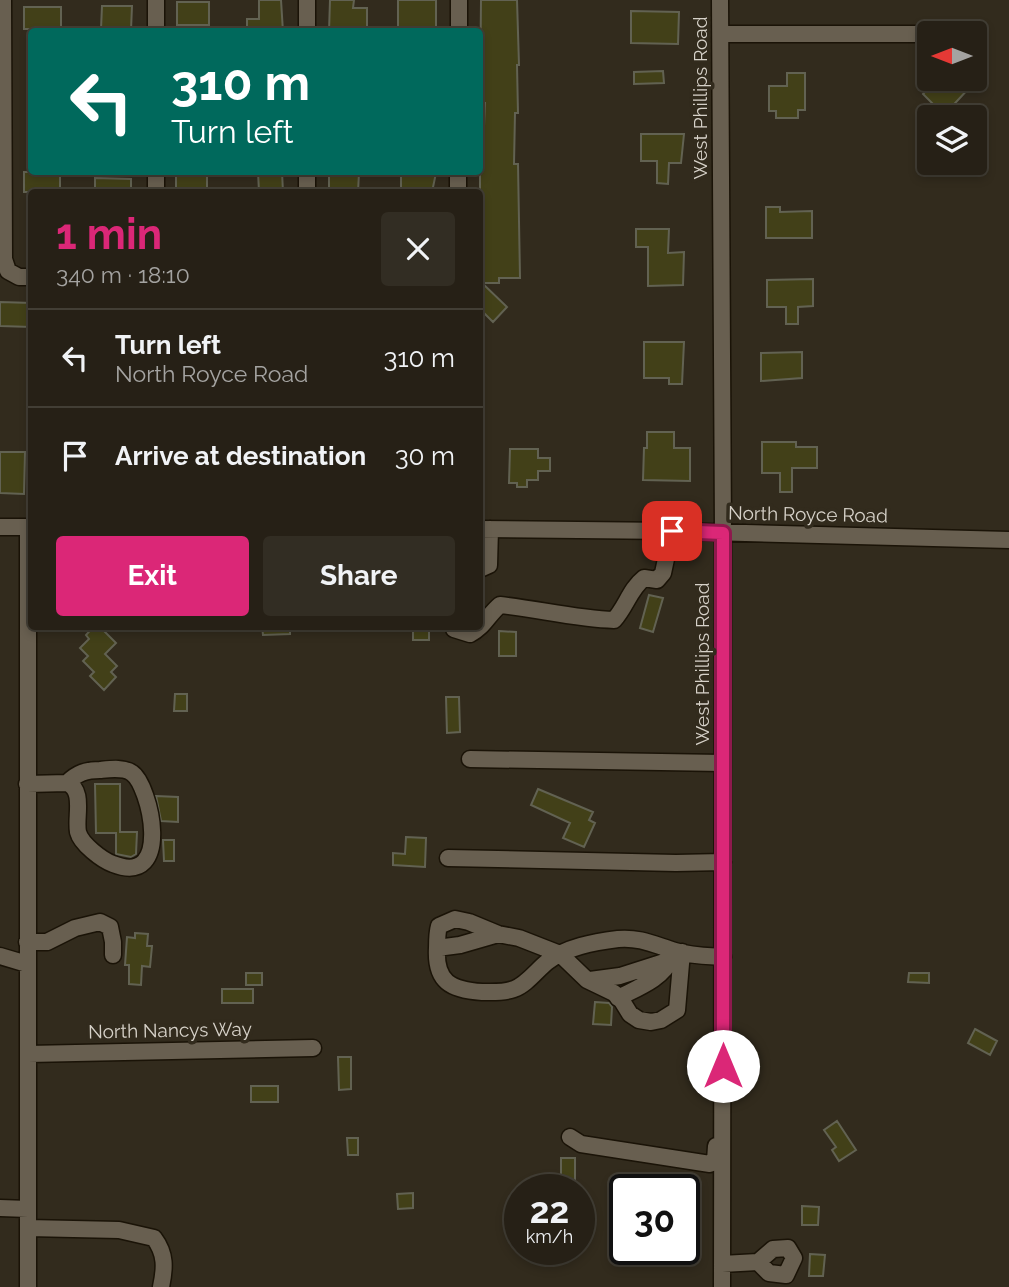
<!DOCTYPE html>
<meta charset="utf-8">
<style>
:root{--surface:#262016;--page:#322d23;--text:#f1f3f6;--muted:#a4a3a1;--line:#423e35;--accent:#db2777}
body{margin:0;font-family:Raleway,sans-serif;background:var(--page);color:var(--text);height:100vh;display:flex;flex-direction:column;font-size:26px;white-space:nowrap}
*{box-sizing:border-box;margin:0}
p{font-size:23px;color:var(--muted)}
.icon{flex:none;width:38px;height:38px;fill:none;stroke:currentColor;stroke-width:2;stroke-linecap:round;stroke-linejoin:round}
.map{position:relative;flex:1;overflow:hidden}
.details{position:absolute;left:28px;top:189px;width:455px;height:441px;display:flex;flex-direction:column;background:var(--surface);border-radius:7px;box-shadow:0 4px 10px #0003,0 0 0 2px var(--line)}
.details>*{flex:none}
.guide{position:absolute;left:28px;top:28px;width:455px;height:147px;border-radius:7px;box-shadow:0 4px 10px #0003,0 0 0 2px var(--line);background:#00695c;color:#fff;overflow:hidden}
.needle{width:46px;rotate:270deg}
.tools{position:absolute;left:917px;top:21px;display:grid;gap:14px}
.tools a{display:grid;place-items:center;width:70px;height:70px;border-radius:7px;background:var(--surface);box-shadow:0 4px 10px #0003,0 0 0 2px var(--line);font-size:35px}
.speed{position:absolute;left:504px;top:1174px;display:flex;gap:14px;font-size:35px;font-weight:700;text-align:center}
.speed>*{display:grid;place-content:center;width:91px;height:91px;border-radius:50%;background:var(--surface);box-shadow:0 4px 10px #0003,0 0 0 2px var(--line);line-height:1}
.speed small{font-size:18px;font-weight:400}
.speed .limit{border:4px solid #111;border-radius:10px;background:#fff;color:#111}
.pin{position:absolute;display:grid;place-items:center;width:60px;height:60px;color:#fff;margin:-30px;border-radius:14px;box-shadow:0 4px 10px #0006}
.me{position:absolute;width:77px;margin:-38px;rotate:0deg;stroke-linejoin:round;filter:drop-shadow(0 0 5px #0008)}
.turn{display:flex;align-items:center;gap:24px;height:147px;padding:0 28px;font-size:32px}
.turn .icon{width:91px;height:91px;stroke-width:2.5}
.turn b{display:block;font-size:49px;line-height:60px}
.round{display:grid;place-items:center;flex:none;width:74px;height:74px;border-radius:7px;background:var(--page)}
.head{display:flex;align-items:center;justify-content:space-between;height:119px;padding:0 28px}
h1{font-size:42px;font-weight:700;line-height:52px;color:var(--accent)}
.action{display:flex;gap:14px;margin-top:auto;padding:14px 28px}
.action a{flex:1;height:80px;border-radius:7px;background:var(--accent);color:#fff;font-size:28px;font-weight:700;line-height:80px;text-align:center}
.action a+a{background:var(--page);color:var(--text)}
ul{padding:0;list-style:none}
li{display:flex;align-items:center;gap:21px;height:98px;padding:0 28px;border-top:2px solid var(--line)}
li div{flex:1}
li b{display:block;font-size:26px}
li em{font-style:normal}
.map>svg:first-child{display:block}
.building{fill:#424018;stroke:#626252;stroke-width:2}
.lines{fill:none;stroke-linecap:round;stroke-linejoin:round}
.minor-casing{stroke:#1a1307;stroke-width:19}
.minor{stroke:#685f50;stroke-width:16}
.route-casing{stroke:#8e194d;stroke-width:18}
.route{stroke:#db2777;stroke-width:12}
.labels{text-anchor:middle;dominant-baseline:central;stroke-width:7;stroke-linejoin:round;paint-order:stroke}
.street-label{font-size:19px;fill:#d6d1c8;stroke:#322b1d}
</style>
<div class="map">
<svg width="1009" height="1287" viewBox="0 0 1009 1287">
<rect width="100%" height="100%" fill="#322b1d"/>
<path class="building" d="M 259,0 L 281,0 L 283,32 L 247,32 L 247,19 L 259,19 Z
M 330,0 L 354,0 L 353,8 L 367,8 L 367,27 L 354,27 L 354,32 L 329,32 Z
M 398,0 L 436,0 L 436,32 L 398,32 Z
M 481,0 L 517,0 L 519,65 L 517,65 L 518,113 L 515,113 L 514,164 L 518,164 L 520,278 L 499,278 L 499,283 L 482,283 L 483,254 L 480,254 L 480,140 L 481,126 L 484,126 L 485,103 L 480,103 Z
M 177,2 L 209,2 L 209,25 L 177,25 Z
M 102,6 L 132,6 L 131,30 L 101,29 Z
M 24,7 L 61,7 L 61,29 L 24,29 Z
M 631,11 L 679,12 L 678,44 L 631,43 Z
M 663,71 L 664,83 L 634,84 L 634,72 Z
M 787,73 L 805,73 L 805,110 L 798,110 L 798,118 L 776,118 L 776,111 L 769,111 L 769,86 L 787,86 Z
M 937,79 L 963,79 L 971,86 L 944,115 L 923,94 Z
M 641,134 L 684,134 L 681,163 L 669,163 L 668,184 L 657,183 L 657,161 L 641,161 Z
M 24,172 L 60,172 L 60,192 L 24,192 Z
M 258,172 L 282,172 L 283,192 L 259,192 Z
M 329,172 L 359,173 L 358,192 L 329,192 Z
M 401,172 L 436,173 L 432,192 L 401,192 Z
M 176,174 L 207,174 L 207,192 L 176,192 Z
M 95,178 L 131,179 L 131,192 L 95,192 Z
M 766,207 L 780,207 L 780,212 L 812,211 L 812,238 L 766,238 Z
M 636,229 L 669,229 L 668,253 L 684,252 L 683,285 L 648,286 L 648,247 L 636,247 Z
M 813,279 L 813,306 L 798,307 L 798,324 L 786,324 L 786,307 L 767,307 L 767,280 Z
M 480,281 L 507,307 L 493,322 L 480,309 Z
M 0,302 L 32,303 L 32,327 L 0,326 Z
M 644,342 L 684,342 L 682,384 L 669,384 L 669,378 L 644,378 Z
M 802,352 L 802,378 L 761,381 L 761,353 Z
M 647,432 L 674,432 L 674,448 L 690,448 L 690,481 L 643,480 L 644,448 L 647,448 Z
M 762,442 L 796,442 L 796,447 L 817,447 L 817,468 L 792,468 L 792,492 L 780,492 L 780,473 L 762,473 Z
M 510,449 L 538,449 L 538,458 L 550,458 L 550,471 L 538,471 L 538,480 L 527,480 L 527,487 L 517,487 L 517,483 L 509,483 Z
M 0,452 L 25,452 L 24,494 L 0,493 Z
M 649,595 L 663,598 L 653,632 L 640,628 Z
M 94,626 L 99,626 L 116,643 L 105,654 L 117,666 L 111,672 L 116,677 L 104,690 L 90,676 L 94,672 L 83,661 L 88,656 L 80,648 L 89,639 L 86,635 Z
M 262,626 L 290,626 L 290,634 L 263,635 Z
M 413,626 L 429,626 L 429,640 L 413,640 Z
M 499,631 L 516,632 L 516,656 L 499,656 Z
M 175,694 L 187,694 L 187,711 L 174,711 Z
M 446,697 L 459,697 L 460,732 L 447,733 Z
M 95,784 L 120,784 L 120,832 L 137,832 L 136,854 L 131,857 L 116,854 L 116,833 L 96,833 Z
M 538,789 L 593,812 L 589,820 L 595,823 L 584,847 L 563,838 L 570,823 L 531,805 Z
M 156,796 L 178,797 L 178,822 L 161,821 Z
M 406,837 L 426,838 L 425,867 L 393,865 L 393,853 L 405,854 Z
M 163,840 L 174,840 L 174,861 L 164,861 Z
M 135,933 L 148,934 L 147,946 L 152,946 L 150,967 L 142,966 L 141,985 L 129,984 L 129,965 L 125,965 L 127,937 L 135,938 Z
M 246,973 L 262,973 L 262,985 L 246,985 Z
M 909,973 L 929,973 L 929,983 L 908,982 Z
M 222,989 L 253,989 L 253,1003 L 222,1003 Z
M 595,1002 L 609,1003 L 612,1007 L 611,1025 L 593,1024 Z
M 975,1029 L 997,1041 L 990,1055 L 968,1043 Z
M 338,1057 L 351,1057 L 351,1089 L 339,1090 Z
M 251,1086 L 278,1086 L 278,1102 L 251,1102 Z
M 837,1121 L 856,1150 L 839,1161 L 832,1150 L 836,1147 L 824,1130 Z
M 347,1138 L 358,1138 L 358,1155 L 348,1155 Z
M 561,1158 L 575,1158 L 575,1190 L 554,1190 L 554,1179 L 561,1179 Z
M 413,1193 L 413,1208 L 398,1209 L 397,1194 Z
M 802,1206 L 819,1207 L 818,1225 L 802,1225 Z
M 810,1254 L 825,1255 L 823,1276 L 809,1276 Z"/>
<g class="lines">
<defs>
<path id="minor" d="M 3,0 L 4,259 L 8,271 L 19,277 L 32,277
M 156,0 L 156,32
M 720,0 L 723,533 L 722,1287
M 307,32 L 307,0
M 459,32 L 459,0
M 721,34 L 916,34
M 156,172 L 156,192
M 307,192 L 307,172
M 458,192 L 458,172
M 0,527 L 32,527
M 480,529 L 672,531 L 1009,540
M 480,569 L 489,565 L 490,529
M 453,626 L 454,629 L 470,634 C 484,627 488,615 500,605 C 538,609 576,619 614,620 C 626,607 630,589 644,578 L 657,580 L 663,573 L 672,531
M 470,759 L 722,763
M 27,784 L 67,783 C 85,790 75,817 78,832 C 81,844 102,860 113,864 C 174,888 150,785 132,773 C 124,767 110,769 100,770 C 86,770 77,773 67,783
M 448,858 L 676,863 L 723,862
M 27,942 L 47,942 L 75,928 L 100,922 L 110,927 L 113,942 L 113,955
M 437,948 L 460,945 L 498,934
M 682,952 L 677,1010 L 661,1020 L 651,1022 L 639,1020 L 630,1014 L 622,1001 L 614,993 L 587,980 L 560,954 L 519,938 L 498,934 L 469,922 L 455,919 L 439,926 C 437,933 437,940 437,948 C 435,982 451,990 482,992 C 493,992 503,993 514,989 C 526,985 537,970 547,962 C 566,947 594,942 618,939 C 640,937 655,945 675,951 C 691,956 707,956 723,957
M 0,956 L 27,964
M 590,980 L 620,976 L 670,960 L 675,951
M 618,998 C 635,989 664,978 670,960 L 671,962
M 28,1054 L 313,1048
M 570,1137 L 581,1144 L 710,1164 L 715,1161 L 716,1146
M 0,1208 L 28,1209
M 28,1228 L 119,1230 L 154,1238 C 166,1254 165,1268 161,1287
M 722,1264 L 758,1262 L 773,1249 L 788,1248 L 794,1258 L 786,1275 L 769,1273 L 758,1262
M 28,1287 L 28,527"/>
</defs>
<use href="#minor" class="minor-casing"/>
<use href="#minor" class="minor"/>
</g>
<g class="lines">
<defs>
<path id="route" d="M 672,531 L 723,533 L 723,1066"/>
</defs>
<use href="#route" class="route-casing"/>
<use href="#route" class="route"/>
</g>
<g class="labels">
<g class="street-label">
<text transform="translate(700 98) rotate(-90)">West Phillips Road</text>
<text transform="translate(808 514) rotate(1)">North Royce Road</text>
<text transform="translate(702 664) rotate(-90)">West Phillips Road</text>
<text transform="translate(170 1030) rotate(-1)">North Nancys Way</text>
</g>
</g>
</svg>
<div class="tools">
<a><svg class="needle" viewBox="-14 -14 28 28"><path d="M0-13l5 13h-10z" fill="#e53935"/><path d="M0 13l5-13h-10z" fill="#a4a3a1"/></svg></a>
<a><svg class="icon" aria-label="layers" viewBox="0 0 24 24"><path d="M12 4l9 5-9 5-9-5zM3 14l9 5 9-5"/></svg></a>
</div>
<div class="speed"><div>22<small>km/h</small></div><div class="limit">30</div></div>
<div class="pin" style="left:672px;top:531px;background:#d93025"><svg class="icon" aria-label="arrive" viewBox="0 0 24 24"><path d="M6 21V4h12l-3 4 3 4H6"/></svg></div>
<svg class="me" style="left:723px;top:1066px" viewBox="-20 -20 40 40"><circle r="19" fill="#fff"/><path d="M0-13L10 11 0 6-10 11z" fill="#db2777"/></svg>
<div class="guide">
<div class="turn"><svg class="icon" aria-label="left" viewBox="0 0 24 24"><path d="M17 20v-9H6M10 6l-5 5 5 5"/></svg><div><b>310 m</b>Turn left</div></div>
</div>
<section class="details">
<div class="head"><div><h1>1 min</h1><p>340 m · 18:10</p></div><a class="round"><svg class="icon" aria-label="close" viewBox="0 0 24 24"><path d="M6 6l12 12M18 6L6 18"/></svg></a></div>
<ul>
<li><svg class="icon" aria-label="left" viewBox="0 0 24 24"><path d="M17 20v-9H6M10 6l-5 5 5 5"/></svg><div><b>Turn left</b><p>North Royce Road</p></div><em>310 m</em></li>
<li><svg class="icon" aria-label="arrive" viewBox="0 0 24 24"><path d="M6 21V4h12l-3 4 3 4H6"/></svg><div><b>Arrive at destination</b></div><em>30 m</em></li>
</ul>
<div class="action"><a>Exit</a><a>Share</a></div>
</section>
</div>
